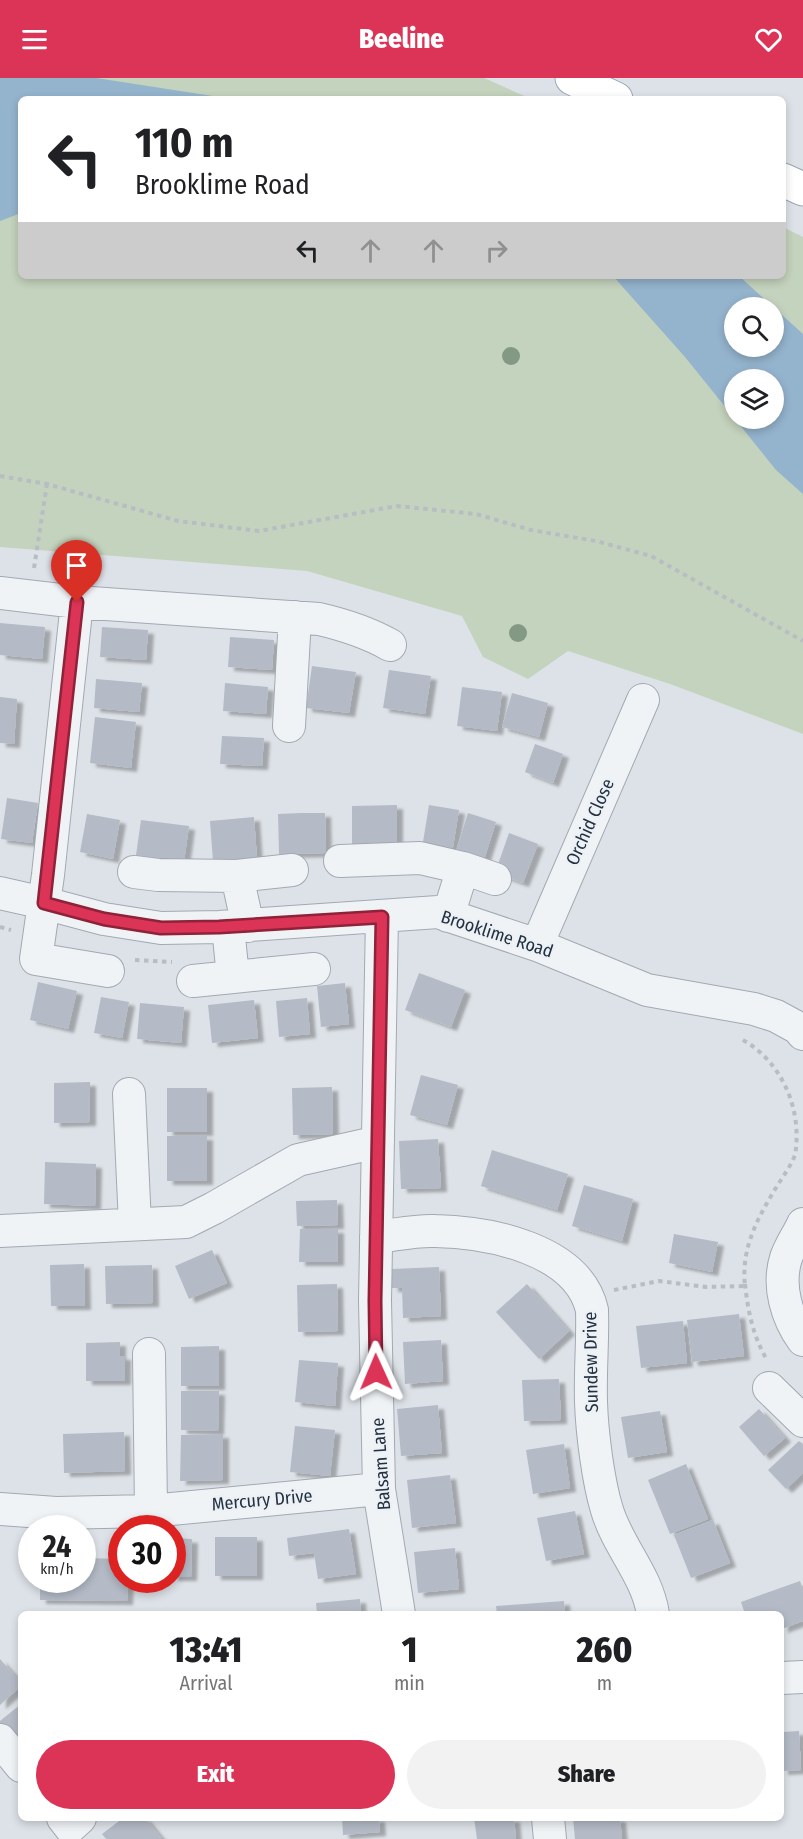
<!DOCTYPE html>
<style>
:root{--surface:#fff;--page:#f2f2f2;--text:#202124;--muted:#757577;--accent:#db3457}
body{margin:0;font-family:"Fira Sans Condensed",sans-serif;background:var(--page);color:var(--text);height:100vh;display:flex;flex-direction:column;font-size:22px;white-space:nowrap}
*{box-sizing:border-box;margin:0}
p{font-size:20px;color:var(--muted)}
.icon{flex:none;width:33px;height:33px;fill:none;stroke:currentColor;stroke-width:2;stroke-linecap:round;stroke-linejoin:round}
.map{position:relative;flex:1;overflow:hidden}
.details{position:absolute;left:18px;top:1533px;width:766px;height:210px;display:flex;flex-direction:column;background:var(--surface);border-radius:9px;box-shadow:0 3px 9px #0003}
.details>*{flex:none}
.top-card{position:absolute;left:18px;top:18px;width:768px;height:183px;border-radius:9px;box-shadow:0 3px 9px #0003;background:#fff;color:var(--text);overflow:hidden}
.fabs{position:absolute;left:724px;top:219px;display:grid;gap:12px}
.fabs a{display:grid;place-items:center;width:60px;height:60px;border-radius:50%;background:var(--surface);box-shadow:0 3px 9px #0003;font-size:30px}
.speed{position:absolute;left:18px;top:1437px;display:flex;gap:12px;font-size:30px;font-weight:700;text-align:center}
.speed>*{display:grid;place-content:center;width:78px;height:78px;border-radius:50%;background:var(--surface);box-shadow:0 3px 9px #0003;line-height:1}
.speed small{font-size:15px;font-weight:400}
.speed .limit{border:9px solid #d22;background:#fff;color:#111}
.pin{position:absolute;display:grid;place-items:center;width:51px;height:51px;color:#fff;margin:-62px -26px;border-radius:50% 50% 50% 0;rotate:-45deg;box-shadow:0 0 6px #0007}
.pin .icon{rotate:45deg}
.me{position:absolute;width:66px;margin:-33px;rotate:359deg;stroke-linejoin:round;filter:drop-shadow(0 0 4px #0008)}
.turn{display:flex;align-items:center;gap:21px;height:126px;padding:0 18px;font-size:27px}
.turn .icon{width:78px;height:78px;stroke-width:2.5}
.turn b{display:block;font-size:42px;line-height:51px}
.lanes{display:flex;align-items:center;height:57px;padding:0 18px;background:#0003;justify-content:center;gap:30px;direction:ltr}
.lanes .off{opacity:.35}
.eta{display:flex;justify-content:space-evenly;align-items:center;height:102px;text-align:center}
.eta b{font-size:36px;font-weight:800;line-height:42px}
.button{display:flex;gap:12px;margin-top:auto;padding:12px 18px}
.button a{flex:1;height:69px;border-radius:36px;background:var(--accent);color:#fff;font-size:24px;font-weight:800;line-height:69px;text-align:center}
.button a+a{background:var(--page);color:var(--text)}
header{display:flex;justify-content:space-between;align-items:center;height:78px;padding:0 18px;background:var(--accent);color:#fff;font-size:27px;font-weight:800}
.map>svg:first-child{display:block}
.green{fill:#c4d3bd;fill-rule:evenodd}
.water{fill:#94b3cd;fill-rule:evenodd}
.building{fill:#b4bbc6;filter:url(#shadow)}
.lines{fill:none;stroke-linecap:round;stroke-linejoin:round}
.minor-casing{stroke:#a2a9b2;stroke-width:34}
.major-casing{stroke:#9ba7b5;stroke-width:35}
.path{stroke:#b7bdc3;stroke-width:4;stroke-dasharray:4.5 4.5;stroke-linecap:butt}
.minor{stroke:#f0f3f6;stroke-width:32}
.major{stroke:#fff;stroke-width:33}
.tree{fill:#849983}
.route-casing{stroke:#8e2239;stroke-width:15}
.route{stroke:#db3457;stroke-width:10}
.labels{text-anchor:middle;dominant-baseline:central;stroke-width:4.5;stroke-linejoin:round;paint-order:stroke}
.street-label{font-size:18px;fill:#253140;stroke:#ecf1f6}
</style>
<header><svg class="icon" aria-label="menu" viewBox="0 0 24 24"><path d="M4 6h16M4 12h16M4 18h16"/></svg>Beeline<svg class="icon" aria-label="heart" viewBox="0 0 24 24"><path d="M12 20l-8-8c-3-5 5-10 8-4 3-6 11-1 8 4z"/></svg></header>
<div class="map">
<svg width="803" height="1761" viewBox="0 0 803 1761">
<defs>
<filter id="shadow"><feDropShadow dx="6" dy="4" stdDeviation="1.5" flood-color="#0004"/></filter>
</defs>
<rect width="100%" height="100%" fill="#dde2e8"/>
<path class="green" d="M 0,0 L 484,0 L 531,21 L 21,21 L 21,198 L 783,198 L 783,149 L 803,159 L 803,656 L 670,606 L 568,573 L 528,601 L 483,579 L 462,538 L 307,493 L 0,469 ZM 735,230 L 774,230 L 774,268 L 735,268 ZM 735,302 L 774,302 L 774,340 L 735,340 Z"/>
<path class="water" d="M 0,0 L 96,0 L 232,21 L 21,21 L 21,135 L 0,143 Z
M 613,198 L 739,198 L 803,256 L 803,416 L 776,392 L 685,279 ZM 735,230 L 774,230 L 774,268 L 735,268 ZM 735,302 L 774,302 L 774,340 L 735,340 Z"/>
<path class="building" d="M 0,545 L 45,549 L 42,581 L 0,577 Z
M 102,549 L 148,552 L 146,582 L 100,579 Z
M 230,559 L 274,562 L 272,592 L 228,589 Z
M 312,588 L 356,594 L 349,635 L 306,630 Z
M 389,592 L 431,598 L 425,636 L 383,630 Z
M 96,601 L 142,605 L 139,634 L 94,630 Z
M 225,605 L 268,609 L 266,636 L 223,633 Z
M 462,609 L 502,614 L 497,653 L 457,648 Z
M 512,615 L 548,625 L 539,659 L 502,649 Z
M 0,619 L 17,621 L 14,666 L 0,665 Z
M 95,639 L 136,644 L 131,690 L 90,685 Z
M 222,658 L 264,660 L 262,688 L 220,686 Z
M 535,666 L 563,676 L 553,705 L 525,694 Z
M 7,720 L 38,725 L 32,765 L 1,761 Z
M 397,727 L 397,770 L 352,771 L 352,728 Z
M 429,727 L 459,732 L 452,775 L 422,770 Z
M 301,735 L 325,735 L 326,775 L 279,776 L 278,736 Z
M 468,735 L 496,744 L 483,785 L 455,776 Z
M 87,736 L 120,742 L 113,781 L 80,774 Z
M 254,739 L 257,781 L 213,784 L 210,743 Z
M 141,742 L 189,748 L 183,791 L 135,784 Z
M 509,755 L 538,766 L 523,805 L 495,795 Z
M 419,895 L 465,912 L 451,949 L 405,932 Z
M 38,904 L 77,913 L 68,951 L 30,942 Z
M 345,905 L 349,946 L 321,949 L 317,908 Z
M 101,919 L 129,924 L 122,960 L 94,955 Z
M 307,920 L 310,956 L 279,959 L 276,923 Z
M 254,922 L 258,960 L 212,965 L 208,927 Z
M 140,925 L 184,929 L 181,965 L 137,961 Z
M 421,997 L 458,1007 L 447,1047 L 410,1037 Z
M 90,1004 L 90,1044 L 54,1045 L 54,1005 Z
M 332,1009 L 333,1056 L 293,1057 L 292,1010 Z
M 167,1010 L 207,1010 L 207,1054 L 167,1054 Z
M 167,1058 L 207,1058 L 207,1103 L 167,1103 Z
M 438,1061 L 441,1110 L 401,1111 L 399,1063 Z
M 492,1072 L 568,1096 L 557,1132 L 481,1108 Z
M 45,1084 L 96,1086 L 95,1128 L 44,1126 Z
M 584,1107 L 633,1121 L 622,1163 L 572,1148 Z
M 337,1122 L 338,1147 L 297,1148 L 296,1123 Z
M 300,1151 L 338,1151 L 338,1184 L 299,1184 Z
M 674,1156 L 718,1164 L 712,1194 L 669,1185 Z
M 212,1172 L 227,1205 L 189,1221 L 175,1188 Z
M 84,1186 L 85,1228 L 51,1228 L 50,1187 Z
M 152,1187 L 153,1225 L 106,1226 L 105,1188 Z
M 439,1189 L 441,1238 L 403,1240 L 402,1210 L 392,1210 L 392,1191 Z
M 337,1206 L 338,1253 L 298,1254 L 297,1207 Z
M 527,1206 L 569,1253 L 539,1281 L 496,1234 Z
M 739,1236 L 744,1278 L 692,1284 L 687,1242 Z
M 683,1243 L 687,1285 L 641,1290 L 636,1248 Z
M 441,1262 L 443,1303 L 405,1306 L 403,1264 Z
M 120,1264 L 120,1278 L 125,1278 L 125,1303 L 86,1303 L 86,1265 Z
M 219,1268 L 219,1308 L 181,1308 L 181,1269 Z
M 299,1282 L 338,1285 L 335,1328 L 295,1324 Z
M 559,1301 L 561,1342 L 524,1343 L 522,1302 Z
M 181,1313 L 219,1313 L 218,1353 L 181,1352 Z
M 438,1327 L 442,1375 L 401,1378 L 397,1331 Z
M 759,1331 L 785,1360 L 764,1378 L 739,1349 Z
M 660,1333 L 667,1374 L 628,1380 L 621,1339 Z
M 295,1348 L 335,1352 L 330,1398 L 290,1394 Z
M 124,1354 L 125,1393 L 64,1395 L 63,1356 Z
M 223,1356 L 223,1402 L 180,1403 L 181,1357 Z
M 799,1363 L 803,1366 L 803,1395 L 786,1411 L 768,1392 Z
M 564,1366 L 570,1410 L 533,1416 L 526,1372 Z
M 686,1386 L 708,1441 L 670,1456 L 648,1402 Z
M 450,1397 L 456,1445 L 412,1450 L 407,1402 Z
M 575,1433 L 584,1476 L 546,1483 L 537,1440 Z
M 713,1442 L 730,1485 L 691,1500 L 674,1457 Z
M 349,1451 L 356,1496 L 318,1501 L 314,1475 L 289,1478 L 287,1460 Z
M 215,1459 L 257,1459 L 257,1498 L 215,1498 Z
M 172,1460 L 192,1461 L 191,1499 L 172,1499 Z
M 455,1470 L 459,1511 L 418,1515 L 414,1474 Z
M 82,1480 L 122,1481 L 122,1502 L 128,1502 L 127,1523 L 40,1522 L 40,1502 L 82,1502 Z
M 800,1503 L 803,1512 L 803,1543 L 782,1551 L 782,1536 L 745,1536 L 741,1524 Z
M 360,1521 L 361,1536 L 317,1536 L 316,1525 Z
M 564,1523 L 565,1536 L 497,1536 L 496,1528 Z
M 0,1581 L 21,1605 L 21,1608 L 0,1627 Z
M 21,1626 L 21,1671 L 0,1646 L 0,1643 Z
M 799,1653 L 801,1692 L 782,1693 L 782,1654 Z
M 123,1740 L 145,1740 L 162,1761 L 106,1761 L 102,1756 Z
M 342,1740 L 379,1740 L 380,1754 L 343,1757 Z
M 474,1740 L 514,1740 L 516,1761 L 477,1761 Z
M 573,1740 L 620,1740 L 622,1761 L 575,1761 Z"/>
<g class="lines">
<defs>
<path id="minor" d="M 0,515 L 77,524
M 289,648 L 295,539
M 340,783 L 420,780 L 463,790 L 448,838
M 463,790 L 495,801
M 134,794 L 158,797 L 237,798
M 0,815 L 44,825 L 104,841 L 161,850 L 219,849 L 438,834 L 537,867 L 647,912 L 754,931 L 776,938 L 798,950 L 803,956
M 382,839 L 375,1223 L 379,1411 L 399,1536
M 248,848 L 237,798 L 292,792
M 228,849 L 233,899 L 314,891
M 537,867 L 643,622
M 108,893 L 36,881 L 48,797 L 77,524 L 319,541 C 345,547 367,554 390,567
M 193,903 L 233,899
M 129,1016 L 135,1146
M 803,1146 C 798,1157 790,1168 786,1180 C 777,1208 787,1240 803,1262
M 0,1153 L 186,1144 L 214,1130 L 298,1082 L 378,1064
M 376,1159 C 395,1157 416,1152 435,1153 C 489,1154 578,1171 592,1232 C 593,1263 590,1293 591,1324 C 592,1354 598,1403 607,1432 C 618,1469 647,1497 653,1536
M 149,1276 L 151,1433
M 769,1310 L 803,1343
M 0,1431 L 56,1435 L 151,1433 L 379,1411
M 782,1600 L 803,1599
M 0,1662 L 21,1688
M 63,1740 L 70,1749 L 80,1740
M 548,1740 L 550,1761"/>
<path id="major" d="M 572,0 L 616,21
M 783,102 L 803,111"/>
</defs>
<use href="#minor" class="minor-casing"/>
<use href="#major" class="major-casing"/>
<path class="path" d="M 0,398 L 47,406 L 178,443 L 259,453 L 397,428 L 476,436 L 531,452 L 596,463 L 651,478 L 803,563
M 34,490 L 47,406
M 0,849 L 11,852
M 135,882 L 172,884
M 745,1206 C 748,1234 753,1258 767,1282
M 614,1212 L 659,1203 L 706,1209 L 745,1208 C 741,1172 756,1143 774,1113 C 781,1101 790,1090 795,1077 C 803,1031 781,982 741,961"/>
<use href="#minor" class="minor"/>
<use href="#major" class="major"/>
</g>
<g class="tree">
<circle cx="511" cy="278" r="9"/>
<circle cx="518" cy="555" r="9"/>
</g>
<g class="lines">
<defs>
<path id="route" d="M 77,524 L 44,825 L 104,841 L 161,850 L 219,849 L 382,839 L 375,1223 L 376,1294"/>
</defs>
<use href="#route" class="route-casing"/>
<use href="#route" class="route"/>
</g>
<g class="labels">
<g class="street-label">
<text transform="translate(590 744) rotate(-66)">Orchid Close</text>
<text transform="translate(497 856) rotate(18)">Brooklime Road</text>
<text transform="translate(591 1284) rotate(-91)">Sundew Drive</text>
<text transform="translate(381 1386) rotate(-94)">Balsam Lane</text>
<text transform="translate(262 1422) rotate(-5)">Mercury Drive</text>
</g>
</g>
</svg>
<div class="fabs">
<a><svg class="icon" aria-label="search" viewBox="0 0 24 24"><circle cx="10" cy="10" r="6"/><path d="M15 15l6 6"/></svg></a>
<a><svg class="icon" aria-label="layers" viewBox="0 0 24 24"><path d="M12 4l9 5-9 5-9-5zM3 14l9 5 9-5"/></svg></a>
</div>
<div class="speed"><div>24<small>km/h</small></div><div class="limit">30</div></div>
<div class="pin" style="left:77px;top:524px;background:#d93025"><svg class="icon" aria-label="arrive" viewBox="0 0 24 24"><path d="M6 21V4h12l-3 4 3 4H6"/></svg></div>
<svg class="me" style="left:376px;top:1294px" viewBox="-20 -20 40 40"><path d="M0-17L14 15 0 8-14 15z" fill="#db3457" stroke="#fff" stroke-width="4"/></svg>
<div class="top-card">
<div class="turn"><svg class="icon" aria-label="left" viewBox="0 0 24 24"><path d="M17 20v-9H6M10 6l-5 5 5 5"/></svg><div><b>110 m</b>Brooklime Road</div></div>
<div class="lanes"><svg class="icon" aria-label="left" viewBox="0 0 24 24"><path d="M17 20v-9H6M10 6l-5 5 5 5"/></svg><svg class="icon off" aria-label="ahead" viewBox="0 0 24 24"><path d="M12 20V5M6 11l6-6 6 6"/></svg><svg class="icon off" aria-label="ahead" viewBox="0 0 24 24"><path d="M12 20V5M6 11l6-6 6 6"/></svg><svg class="icon off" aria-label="right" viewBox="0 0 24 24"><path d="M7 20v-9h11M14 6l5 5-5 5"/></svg></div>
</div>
<section class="details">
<div class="eta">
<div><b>13:41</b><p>Arrival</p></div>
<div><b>1</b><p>min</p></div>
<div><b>260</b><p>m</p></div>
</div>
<div class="button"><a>Exit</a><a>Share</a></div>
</section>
</div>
